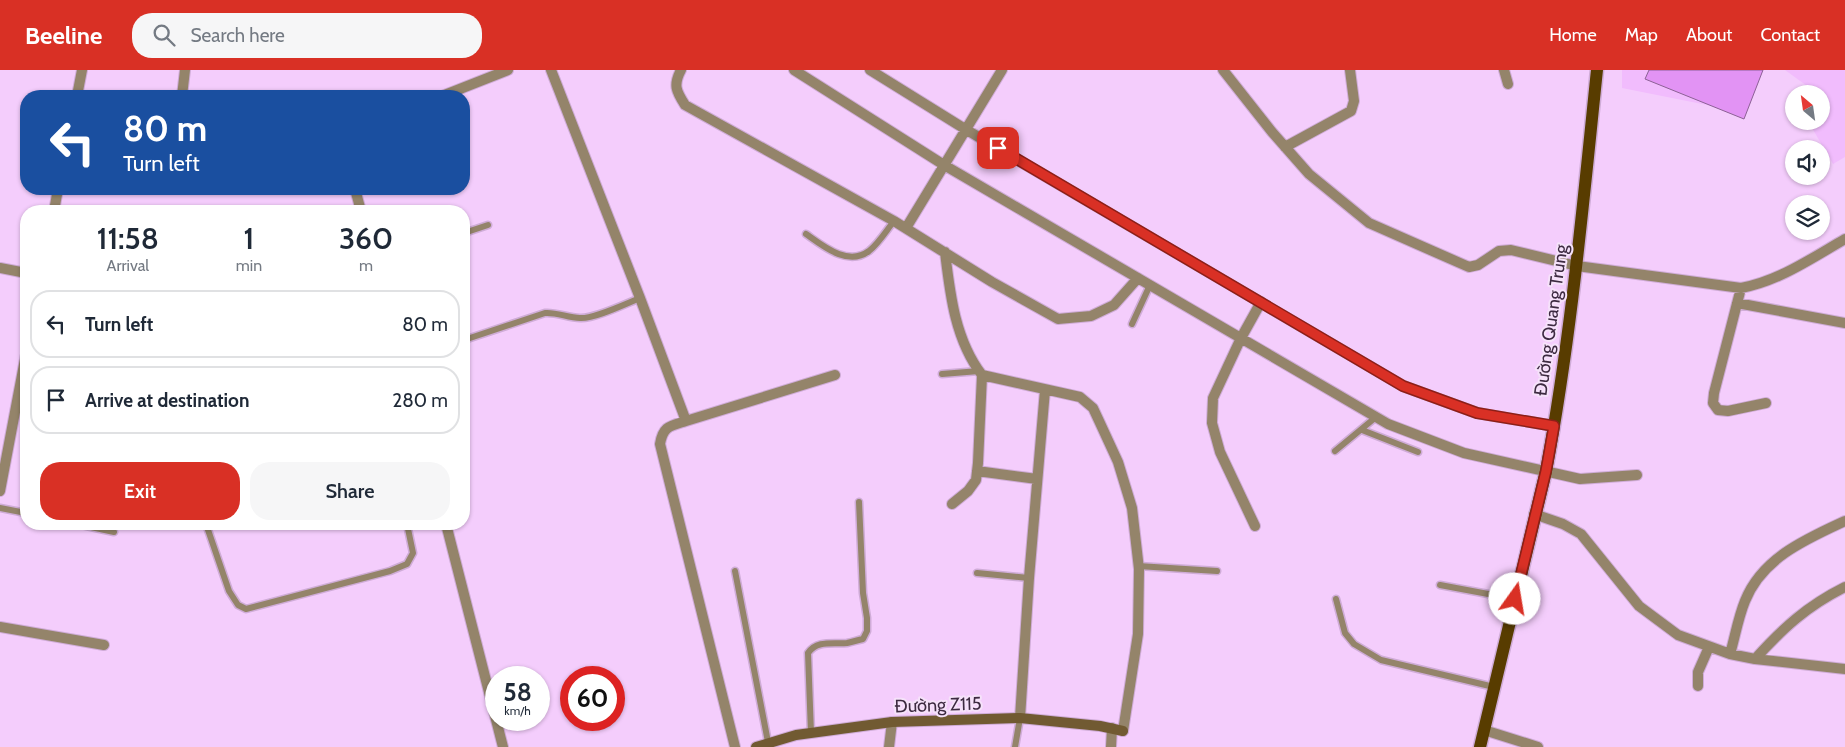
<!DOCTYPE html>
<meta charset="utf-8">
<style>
:root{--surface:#fff;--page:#f6f6f7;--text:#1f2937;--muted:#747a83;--line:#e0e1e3;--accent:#d93025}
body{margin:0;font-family:Cabin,sans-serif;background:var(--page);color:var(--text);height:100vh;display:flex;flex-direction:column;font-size:19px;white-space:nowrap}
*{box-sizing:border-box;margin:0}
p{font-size:16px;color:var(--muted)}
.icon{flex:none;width:28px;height:28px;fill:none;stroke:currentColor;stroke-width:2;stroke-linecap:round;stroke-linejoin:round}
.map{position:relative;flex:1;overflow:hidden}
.side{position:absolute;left:20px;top:135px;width:450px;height:325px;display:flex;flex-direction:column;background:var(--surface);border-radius:20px;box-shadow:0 1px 4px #0004}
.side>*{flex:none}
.top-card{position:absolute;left:20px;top:20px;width:450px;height:105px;border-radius:20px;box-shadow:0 1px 4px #0004;background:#1a4fa0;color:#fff;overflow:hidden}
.needle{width:32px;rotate:331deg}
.fabs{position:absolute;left:1785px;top:15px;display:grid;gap:10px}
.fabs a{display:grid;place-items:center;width:45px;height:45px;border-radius:50%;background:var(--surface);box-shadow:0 1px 4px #0004;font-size:25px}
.speed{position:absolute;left:485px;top:596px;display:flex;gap:10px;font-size:25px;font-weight:700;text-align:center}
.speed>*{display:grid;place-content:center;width:65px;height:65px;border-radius:50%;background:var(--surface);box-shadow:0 1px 4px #0004;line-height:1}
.speed small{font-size:12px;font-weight:400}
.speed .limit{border:8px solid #d22;background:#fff;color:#111}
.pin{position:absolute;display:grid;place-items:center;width:42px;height:42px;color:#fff;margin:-21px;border-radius:10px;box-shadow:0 2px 8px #0006}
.me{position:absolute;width:55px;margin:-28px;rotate:13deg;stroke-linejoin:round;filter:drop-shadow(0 0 4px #0008)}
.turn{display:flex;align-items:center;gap:18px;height:105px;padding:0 20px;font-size:22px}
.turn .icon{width:65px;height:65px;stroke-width:2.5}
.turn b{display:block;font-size:35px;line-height:42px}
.eta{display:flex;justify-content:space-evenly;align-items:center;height:85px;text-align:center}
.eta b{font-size:30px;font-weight:600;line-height:35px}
.action{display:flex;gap:10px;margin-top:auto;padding:10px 20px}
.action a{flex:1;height:58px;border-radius:20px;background:var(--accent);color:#fff;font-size:20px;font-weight:600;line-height:58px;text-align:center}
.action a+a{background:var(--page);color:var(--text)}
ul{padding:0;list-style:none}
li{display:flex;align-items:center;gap:15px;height:68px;margin:0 10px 8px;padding:0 10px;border:2px solid var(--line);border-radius:20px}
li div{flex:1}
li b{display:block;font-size:19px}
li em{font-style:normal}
header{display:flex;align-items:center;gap:30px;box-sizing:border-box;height:70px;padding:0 25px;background:var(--accent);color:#fff}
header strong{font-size:24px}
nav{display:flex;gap:28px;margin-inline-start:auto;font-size:18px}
.search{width:350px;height:45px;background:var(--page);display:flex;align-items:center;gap:12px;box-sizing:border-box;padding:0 18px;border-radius:20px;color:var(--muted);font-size:19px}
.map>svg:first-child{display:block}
.built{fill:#f1bcfd}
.building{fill:#e293f4;stroke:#8c6195}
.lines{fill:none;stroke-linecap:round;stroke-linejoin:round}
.lane-casing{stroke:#cfacd7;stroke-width:9}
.street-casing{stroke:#cfacd7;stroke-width:12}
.secondary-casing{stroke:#cfacd7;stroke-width:12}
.primary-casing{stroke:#cfacd7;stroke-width:15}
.lane{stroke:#94846a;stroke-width:6}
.street{stroke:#94846a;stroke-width:10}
.secondary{stroke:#715a32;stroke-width:10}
.primary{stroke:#583c00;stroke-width:12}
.route-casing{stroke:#8d1f18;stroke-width:12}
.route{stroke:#d93025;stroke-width:9}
.labels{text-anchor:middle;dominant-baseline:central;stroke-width:4;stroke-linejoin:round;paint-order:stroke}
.street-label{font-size:18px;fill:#3d2a41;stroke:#f6e2fa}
</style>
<header>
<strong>Beeline</strong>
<div class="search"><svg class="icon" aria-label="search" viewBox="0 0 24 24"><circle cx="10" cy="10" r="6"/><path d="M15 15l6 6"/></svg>Search here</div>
<nav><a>Home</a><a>Map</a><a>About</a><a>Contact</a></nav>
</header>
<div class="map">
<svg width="1845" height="677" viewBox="0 0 1845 677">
<rect width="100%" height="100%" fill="#f4cdfc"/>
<path class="built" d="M 1622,0 L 1763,0 L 1744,49 L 1712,36 L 1622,18 Z
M 1785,0 L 1845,0 L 1845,87 L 1833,94 L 1808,51 L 1821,51 L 1821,24 L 1818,24 Z"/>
<path class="building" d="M 1649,0 L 1763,0 L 1744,49 L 1645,9 Z"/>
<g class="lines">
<defs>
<path id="lane" d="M 464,163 L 488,155
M 806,164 C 823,176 848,197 869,181 C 879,173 886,161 894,151
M 1132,254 L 1150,215
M 464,270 L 545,243 C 557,242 568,248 580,248 C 594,249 625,234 640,228
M 942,304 L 979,301
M 16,339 L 26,341
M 1362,360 L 1418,382
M 1335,381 L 1376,347
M 0,438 L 26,443
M 77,454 L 114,462
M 206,454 L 229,521 L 238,535 L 246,539 L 390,501 L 407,494 L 413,483 L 407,454
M 1138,496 L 1217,501
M 735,501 L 768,672
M 977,503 L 1029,508
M 1440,515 L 1515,529
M 1336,529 L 1345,563 L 1354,574 L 1381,590 L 1494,617
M 811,663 L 808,583 C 817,570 832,574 847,573 C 852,572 858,570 863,569 L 867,561 L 867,548 L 863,523 L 859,432
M 1015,677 L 1020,648"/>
<path id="street" d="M 551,0 L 640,228 L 686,351 C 670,356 663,356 660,374 L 735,677
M 681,0 C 673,15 676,21 685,35 L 894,151 L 992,212 L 1058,249 L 1091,246 L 1114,235 L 1138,208
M 794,0 L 944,95 L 1388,354 L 1464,383 L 1580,409 L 1637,405
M 870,0 L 965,59 L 1403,316 L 1477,343 L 1554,356
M 1223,0 L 1272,62 L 1309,104 L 1369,153 L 1469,197 L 1478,195 L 1499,181 L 1511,180 L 1577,196 L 1741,218 C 1779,211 1812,188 1845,169
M 1504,0 L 1508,14
M 77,26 L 82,0
M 182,26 L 185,0
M 442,26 L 508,0
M 1285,77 L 1351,41 L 1354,31 L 1350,0
M 355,119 L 361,141
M 54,141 L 58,119
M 906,158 L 1002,0
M 945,182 C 950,224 955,270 982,305 L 1080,327 L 1093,338 L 1100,353 L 1118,392 L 1132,438 L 1139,499 L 1138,564 L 1123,661
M 0,198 L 26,203
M 1741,218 L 1714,323 L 1713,333 L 1718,340 L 1728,341 L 1766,333
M 1737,233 L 1845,253
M 686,351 L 835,305
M 977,401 L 1037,409
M 0,421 L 26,284
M 952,434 L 968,421 L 976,410 L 978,393 L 982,305
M 1534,444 L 1563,454 L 1581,464 L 1639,536 L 1678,565 L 1730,584 L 1755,589 L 1845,599
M 446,454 L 503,677
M 1255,456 L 1220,382 L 1212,353 L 1213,328 L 1241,268 L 1261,232
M 0,557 L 104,575
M 1730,584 C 1735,567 1738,548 1745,531 C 1762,488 1806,469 1845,451
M 1755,589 C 1783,558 1807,536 1845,517
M 1698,616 L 1698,602 L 1709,577
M 1020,648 L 1029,508 L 1045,320
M 1484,660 L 1538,677
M 889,677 L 892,652
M 1111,677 L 1112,658"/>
<path id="secondary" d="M 756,677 L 796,665 L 892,652 L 1020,648 L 1100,656 L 1123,661"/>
<path id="primary" d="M 1480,677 L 1546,401 C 1571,268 1583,134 1597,0"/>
</defs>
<use href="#lane" class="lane-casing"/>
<use href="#street" class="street-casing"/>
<use href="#secondary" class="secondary-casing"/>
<use href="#primary" class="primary-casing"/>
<use href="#lane" class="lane"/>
<use href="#street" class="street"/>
<use href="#secondary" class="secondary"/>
<use href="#primary" class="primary"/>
</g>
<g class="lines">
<defs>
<path id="route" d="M 998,78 L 1403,316 L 1477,343 L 1554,356 L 1546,401 L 1515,529"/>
</defs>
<use href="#route" class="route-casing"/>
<use href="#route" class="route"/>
</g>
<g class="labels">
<g class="street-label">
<text transform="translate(1551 250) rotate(-82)">Đường Quang Trung</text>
<text transform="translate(938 635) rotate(-2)">Đường Z115</text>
</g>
</g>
</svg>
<div class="fabs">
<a><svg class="needle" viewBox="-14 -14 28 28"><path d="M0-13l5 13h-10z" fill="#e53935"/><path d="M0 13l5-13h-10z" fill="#747a83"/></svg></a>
<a><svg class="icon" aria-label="sound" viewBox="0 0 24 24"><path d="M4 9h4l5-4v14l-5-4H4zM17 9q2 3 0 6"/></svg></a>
<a><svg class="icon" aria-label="layers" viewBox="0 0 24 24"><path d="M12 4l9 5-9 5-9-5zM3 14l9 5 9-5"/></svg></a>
</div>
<div class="speed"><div>58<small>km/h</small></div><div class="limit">60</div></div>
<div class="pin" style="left:998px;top:78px;background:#d93025"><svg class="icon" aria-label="arrive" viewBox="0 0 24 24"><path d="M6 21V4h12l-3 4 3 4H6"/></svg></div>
<svg class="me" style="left:1515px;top:529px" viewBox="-20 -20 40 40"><circle r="19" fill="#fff"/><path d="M0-13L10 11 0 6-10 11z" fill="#d93025"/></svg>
<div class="top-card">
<div class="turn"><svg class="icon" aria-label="left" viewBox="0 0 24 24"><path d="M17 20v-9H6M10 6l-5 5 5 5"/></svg><div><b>80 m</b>Turn left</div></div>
</div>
<section class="side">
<div class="eta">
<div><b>11:58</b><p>Arrival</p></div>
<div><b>1</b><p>min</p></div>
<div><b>360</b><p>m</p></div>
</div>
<ul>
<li><svg class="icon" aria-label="left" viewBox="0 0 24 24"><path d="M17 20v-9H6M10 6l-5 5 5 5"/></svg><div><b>Turn left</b></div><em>80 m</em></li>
<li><svg class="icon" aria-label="arrive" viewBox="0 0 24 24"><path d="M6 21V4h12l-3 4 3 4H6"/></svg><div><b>Arrive at destination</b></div><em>280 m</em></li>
</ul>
<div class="action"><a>Exit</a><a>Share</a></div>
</section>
</div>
